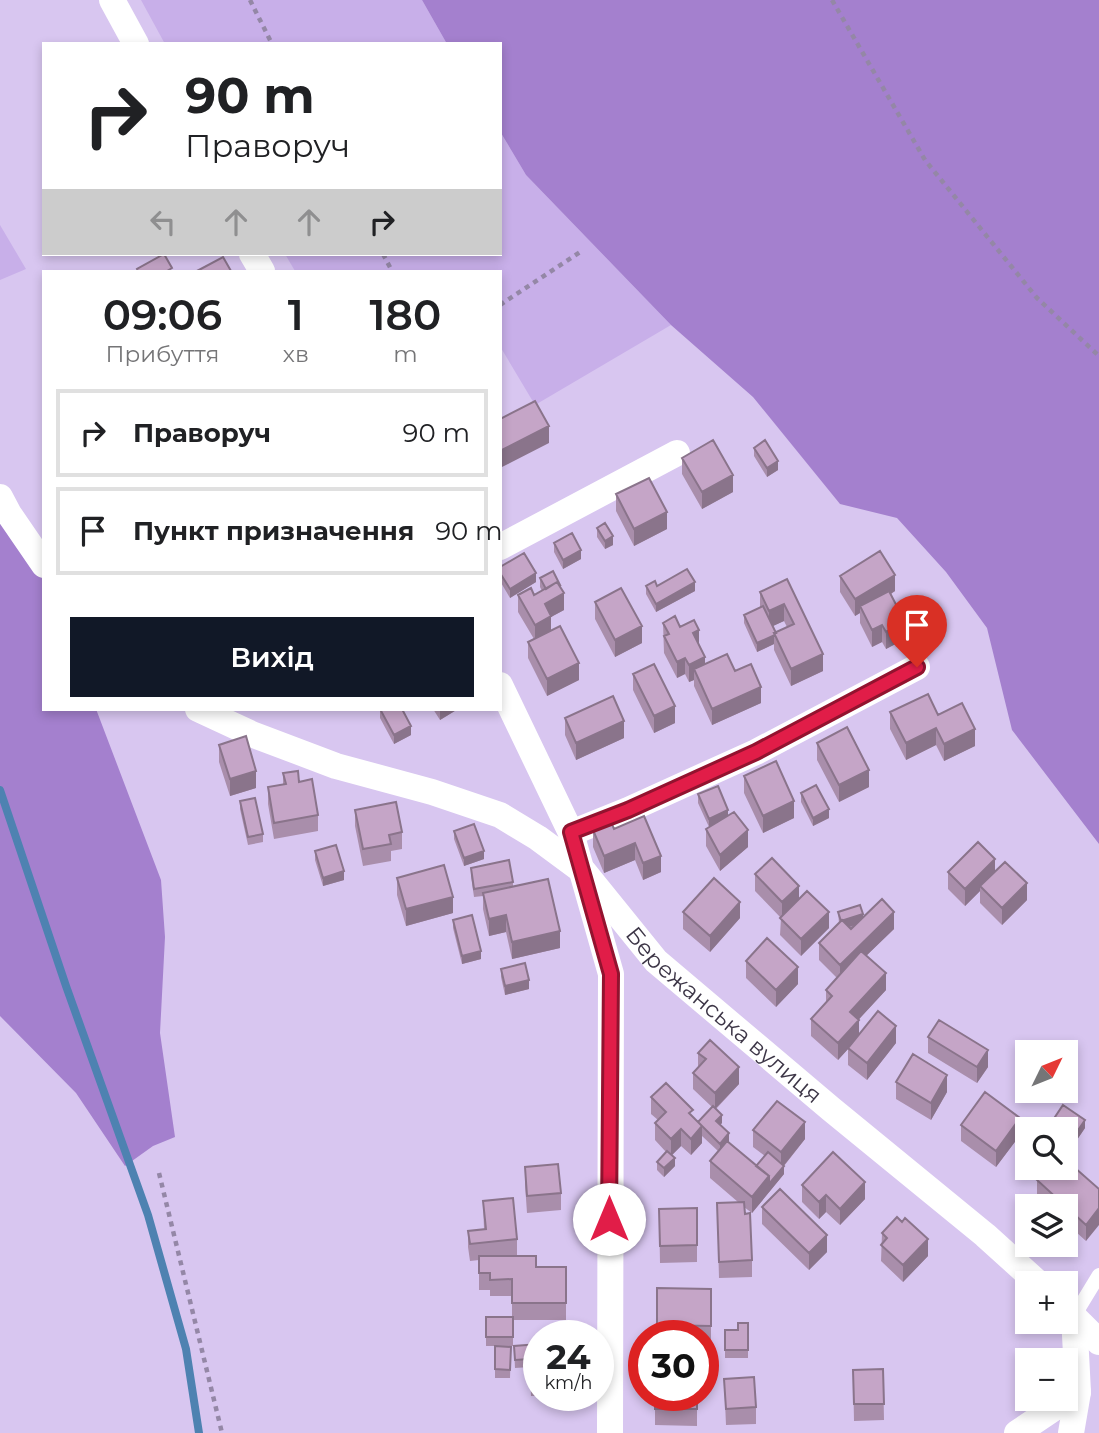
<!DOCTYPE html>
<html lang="uk">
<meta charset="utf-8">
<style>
:root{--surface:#fff;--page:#f6f6f6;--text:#202124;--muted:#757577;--line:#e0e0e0;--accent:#111827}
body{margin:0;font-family:Montserrat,sans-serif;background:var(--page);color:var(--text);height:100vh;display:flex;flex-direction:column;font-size:26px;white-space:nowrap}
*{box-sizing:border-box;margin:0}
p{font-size:23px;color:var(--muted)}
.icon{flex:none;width:38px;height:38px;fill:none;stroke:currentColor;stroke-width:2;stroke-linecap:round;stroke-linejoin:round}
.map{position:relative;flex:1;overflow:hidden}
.details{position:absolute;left:42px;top:270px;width:460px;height:441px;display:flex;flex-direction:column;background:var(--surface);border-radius:0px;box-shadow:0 4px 10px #0003}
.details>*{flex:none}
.hud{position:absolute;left:42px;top:42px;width:460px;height:214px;border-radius:0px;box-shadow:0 4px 10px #0003;background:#fff;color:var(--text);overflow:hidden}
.needle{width:46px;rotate:47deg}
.buttons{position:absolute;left:1015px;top:1040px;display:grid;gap:14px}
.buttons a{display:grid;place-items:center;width:63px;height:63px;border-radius:0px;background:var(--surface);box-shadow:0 4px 10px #0003;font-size:35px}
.speed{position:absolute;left:523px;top:1320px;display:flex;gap:14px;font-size:35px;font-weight:700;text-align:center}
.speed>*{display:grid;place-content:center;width:91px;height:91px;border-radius:50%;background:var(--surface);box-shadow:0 4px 10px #0003;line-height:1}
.speed small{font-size:18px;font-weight:400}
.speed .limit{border:10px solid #d22;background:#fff;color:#111}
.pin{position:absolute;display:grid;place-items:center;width:60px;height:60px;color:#fff;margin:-72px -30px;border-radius:50% 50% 50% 0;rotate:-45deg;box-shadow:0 0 7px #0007}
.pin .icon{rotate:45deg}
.me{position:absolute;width:77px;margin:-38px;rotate:0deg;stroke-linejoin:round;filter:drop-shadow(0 0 5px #0008)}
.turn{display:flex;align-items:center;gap:24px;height:147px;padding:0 28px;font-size:32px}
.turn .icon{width:91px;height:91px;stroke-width:2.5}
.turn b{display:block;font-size:49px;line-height:60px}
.lanes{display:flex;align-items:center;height:66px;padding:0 28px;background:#0003;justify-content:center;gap:35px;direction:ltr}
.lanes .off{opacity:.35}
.eta{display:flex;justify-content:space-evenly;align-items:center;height:119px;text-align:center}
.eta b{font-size:42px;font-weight:600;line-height:49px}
.action{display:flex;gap:14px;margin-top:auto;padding:14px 28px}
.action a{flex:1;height:80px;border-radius:0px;background:var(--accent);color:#fff;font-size:28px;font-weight:600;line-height:80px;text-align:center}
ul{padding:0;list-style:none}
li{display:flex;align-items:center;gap:21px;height:88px;margin:0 14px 10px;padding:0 14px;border:4px solid var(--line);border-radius:0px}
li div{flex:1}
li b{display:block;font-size:26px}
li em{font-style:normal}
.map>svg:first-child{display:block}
.green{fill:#c8afe9}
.forest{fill:#a480ce}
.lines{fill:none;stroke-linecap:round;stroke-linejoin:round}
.stream{stroke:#4e82b1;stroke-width:8}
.path{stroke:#9487a6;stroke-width:4.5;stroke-dasharray:5 5;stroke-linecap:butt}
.lane{stroke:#fff;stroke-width:14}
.street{stroke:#fff;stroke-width:26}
.wall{fill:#a98eab;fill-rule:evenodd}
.shaded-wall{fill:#8a748b}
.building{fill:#c5a5c7;stroke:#8a748b;stroke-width:2}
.route-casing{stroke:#92132f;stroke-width:18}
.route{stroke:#e11d48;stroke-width:12}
.labels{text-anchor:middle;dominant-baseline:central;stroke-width:5;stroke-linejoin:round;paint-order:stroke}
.street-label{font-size:23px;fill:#3d3647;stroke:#f4ecfe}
</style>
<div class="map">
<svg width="1099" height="1433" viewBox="0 0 1099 1433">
<rect width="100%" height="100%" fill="#d8c6f0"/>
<path class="green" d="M 141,0 L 422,0 L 447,44 L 165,44 Z
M 501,133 L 526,175 L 671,325 L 535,405 L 501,348 L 500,271 L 295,271 L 285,254 L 500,254 Z
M 0,225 L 26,269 L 0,280 Z"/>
<path class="forest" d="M 422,0 L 1099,0 L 1099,844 L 1012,730 L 987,628 L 946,572 L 897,518 L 840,504 L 753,397 L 671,325 L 526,175 L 501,133 L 500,44 L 447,44 Z
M 0,502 L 44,577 L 44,709 L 96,709 L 161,880 L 165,937 L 160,1033 L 175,1137 L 153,1146 L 125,1166 L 76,1093 L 0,1016 Z"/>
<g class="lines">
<path class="stream" d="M 0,790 L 66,986 L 148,1215 L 186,1349 L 199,1433"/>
<path class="path" d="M 250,0 L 272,44
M 832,0 L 925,160 L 1037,298 L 1099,356
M 383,254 L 392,271
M 500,305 L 580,252
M 159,1173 L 222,1433"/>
<path class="lane" d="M 1074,1316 L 1099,1275"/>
<g class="street">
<path d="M 112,0 L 136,44"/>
<path d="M 252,254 L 262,271"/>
<path d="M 0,497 L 9,514 L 44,565"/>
<path d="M 500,547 L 677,453"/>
<path d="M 500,685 L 571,833 L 611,974 L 610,1433"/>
<path id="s1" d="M 198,709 L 254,735 L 336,766 L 432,792 L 500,815 L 538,838 L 584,872 L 656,961 L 831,1109 L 985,1235 L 1038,1283"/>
<path d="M 571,833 L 628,810 L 756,752 L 917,667"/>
<path d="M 1068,1311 L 1099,1342"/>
<path d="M 1017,1433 L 1078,1392"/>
<path d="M 1071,1433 L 1078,1392 L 1074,1316"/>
</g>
</g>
<path class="wall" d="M 754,448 L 778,470 L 767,477 L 754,456 Z
M 682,458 L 733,492 L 702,509 L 682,474 Z
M 616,494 L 667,529 L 634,546 L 616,511 Z
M 597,528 L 613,545 L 605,549 L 597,537 Z
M 554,543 L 581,559 L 563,569 L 554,552 Z
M 500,567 L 536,582 L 510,598 L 500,581 Z
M 840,576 L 895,591 L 891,594 L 905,639 L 886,649 L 882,642 L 872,647 L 860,623 L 860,613 L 855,616 L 840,592 Z
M 540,578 L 560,587 L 564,610 L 551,617 L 551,630 L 579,680 L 547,696 L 528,658 L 528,642 L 534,639 L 518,612 L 518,595 L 534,595 L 542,591 L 540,587 Z
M 787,579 L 823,671 L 791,686 L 774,650 L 774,644 L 757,652 L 744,623 L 744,615 L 760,608 L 760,592 ZM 784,621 L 787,627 L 776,633 L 772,626 Z
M 646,586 L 657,586 L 695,591 L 656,612 L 646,594 Z
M 595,602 L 642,643 L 615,657 L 595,619 Z
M 663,623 L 680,627 L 699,646 L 705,664 L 735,671 L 761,703 L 712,725 L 694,686 L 694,680 L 689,682 L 685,674 L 677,678 L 664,653 Z
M 633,674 L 675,723 L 654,733 L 633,690 Z
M 380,709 L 411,735 L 394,744 L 380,718 Z
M 433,709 L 458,709 L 440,720 Z
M 890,712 L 938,715 L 975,746 L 944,761 L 936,745 L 906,760 L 890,729 Z
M 565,718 L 624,738 L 576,760 L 565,735 Z
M 817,743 L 869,787 L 839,802 L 817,760 Z
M 219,745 L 256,788 L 230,796 L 219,762 Z
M 283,773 L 299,782 L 318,815 L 318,831 L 274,839 L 268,804 L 268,787 L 283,785 Z
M 744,776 L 794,818 L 763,833 L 744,793 Z
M 801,793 L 829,818 L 813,826 L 801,802 Z
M 698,794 L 728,815 L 748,847 L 720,871 L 706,846 L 706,829 L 709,827 L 698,803 Z
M 240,801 L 263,834 L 263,842 L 248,845 L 240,809 Z
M 355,810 L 402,832 L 402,849 L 391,851 L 391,861 L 363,866 L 355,826 Z
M 644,816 L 661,872 L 643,880 L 635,860 L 604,873 L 593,847 L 593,830 L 614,829 Z
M 454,831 L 484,859 L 464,866 L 454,839 Z
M 315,851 L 344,880 L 323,886 L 315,860 Z
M 471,868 L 513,882 L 513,886 L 560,948 L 512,959 L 506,932 L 489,936 L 483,909 L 483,896 L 474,897 L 471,876 Z
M 948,872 L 995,872 L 1027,900 L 1002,925 L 980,903 L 980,891 L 965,906 L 948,889 Z
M 755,874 L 799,899 L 829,928 L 801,956 L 780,935 L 781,918 L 755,891 Z
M 397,878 L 453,913 L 406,926 L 397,895 Z
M 683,912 L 740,918 L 710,952 L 683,929 Z
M 838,912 L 863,918 L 894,929 L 866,956 L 886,990 L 858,1020 L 859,1035 L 896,1043 L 867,1080 L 848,1065 L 848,1049 L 838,1060 L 811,1036 L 811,1019 L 826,1003 L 826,990 L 837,978 L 819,960 L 819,943 L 839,923 Z
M 453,920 L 481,959 L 462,964 L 453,928 Z
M 746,961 L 798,984 L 776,1007 L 746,978 Z
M 501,969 L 529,989 L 505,995 L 501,977 Z
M 928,1037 L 988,1067 L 977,1083 L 928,1053 Z
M 698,1053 L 739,1084 L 716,1109 L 722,1123 L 720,1125 L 729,1142 L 729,1143 L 756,1166 L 765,1156 L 753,1147 L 753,1130 L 805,1139 L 784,1166 L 784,1174 L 752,1213 L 744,1207 L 752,1260 L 752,1277 L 719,1278 L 717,1203 L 738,1202 L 710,1178 L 710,1161 L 718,1151 L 702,1136 L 702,1143 L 691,1155 L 681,1146 L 672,1155 L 675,1166 L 664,1177 L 657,1170 L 657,1162 L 666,1152 L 655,1140 L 655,1123 L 658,1120 L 651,1114 L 651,1097 L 693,1117 L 698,1122 L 712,1107 L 693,1089 L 693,1073 L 698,1068 Z
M 896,1082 L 947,1092 L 931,1120 L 896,1099 Z
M 961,1125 L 1020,1135 L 996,1167 L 961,1141 Z
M 1085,1128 L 1068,1153 L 1066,1152 L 1066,1129 Z
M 525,1167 L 561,1193 L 561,1210 L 527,1213 L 525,1184 Z
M 1037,1180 L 1099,1189 L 1086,1241 L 1066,1223 L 1066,1206 L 1046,1206 L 1037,1197 Z
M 802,1185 L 865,1199 L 840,1225 L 826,1212 L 819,1219 L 802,1202 Z
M 483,1201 L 517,1239 L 517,1255 L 536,1267 L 566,1267 L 566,1320 L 513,1320 L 513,1346 L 486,1346 L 486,1317 L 512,1317 L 512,1296 L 490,1296 L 490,1290 L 479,1290 L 479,1260 L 470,1261 L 468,1247 L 468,1231 L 484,1229 Z
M 762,1207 L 827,1252 L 809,1270 L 762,1224 Z
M 697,1208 L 697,1262 L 660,1263 L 659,1209 Z
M 882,1233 L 928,1256 L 903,1282 L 881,1261 Z
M 657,1288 L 711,1289 L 711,1343 L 704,1343 L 704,1335 L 657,1335 Z
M 748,1323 L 748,1358 L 725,1358 L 725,1330 L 738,1330 Z
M 539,1344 L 539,1395 L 566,1395 L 531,1396 L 530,1367 L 515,1368 L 514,1346 Z
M 495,1346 L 511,1347 L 510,1378 L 495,1378 Z
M 883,1369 L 884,1420 L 854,1421 L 853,1370 Z
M 724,1379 L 756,1407 L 756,1424 L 726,1425 Z
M 655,1395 L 697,1395 L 697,1426 L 655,1425 Z"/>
<path class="shaded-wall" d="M 549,426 L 549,443 L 500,468 L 500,451 Z
M 778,461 L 778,470 L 767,477 L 767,468 Z
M 733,475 L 733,492 L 702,509 L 702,492 Z
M 667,512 L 667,529 L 634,546 L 634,529 Z
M 613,536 L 613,545 L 605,549 L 605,541 Z
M 581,550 L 581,559 L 563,569 L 563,560 Z
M 536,573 L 536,582 L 510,598 L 510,589 Z
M 895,575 L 895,591 L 863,611 L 860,606 L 860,613 L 855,616 L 855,599 Z
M 695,582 L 695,591 L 656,612 L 656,604 Z
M 564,593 L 564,610 L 551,617 L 551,632 L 535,641 L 535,625 L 545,604 Z
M 784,604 L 784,621 L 769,628 L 769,611 Z
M 905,622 L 905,639 L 886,649 L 886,632 Z
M 882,625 L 882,642 L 872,647 L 872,630 Z
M 642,626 L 642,643 L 615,657 L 615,640 Z
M 699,630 L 699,647 L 693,633 Z
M 774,635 L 774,644 L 757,652 L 757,643 Z
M 823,654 L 823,671 L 791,686 L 791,669 Z
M 705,657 L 705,674 L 694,669 L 694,680 L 689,682 L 689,665 Z
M 685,658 L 685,674 L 677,678 L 677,662 Z
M 579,663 L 579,680 L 547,696 L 547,679 Z
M 761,687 L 761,703 L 712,725 L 712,709 Z
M 675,706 L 675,723 L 654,733 L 654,716 Z
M 440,709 L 458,709 L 440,720 Z
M 624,721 L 624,738 L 576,760 L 576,743 Z
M 411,726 L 411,735 L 394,744 L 394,735 Z
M 936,728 L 936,745 L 906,760 L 906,743 Z
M 975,729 L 975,746 L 944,761 L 944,744 Z
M 869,770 L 869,787 L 839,802 L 839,785 Z
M 256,771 L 256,788 L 230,796 L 230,779 Z
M 794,801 L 794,818 L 763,833 L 763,816 Z
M 829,809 L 829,818 L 813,826 L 813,818 Z
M 728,810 L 728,819 L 709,827 L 709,819 Z
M 748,830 L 748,847 L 720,871 L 720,855 Z
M 635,843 L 635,860 L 604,873 L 604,856 Z
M 484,851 L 484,859 L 464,866 L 464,858 Z
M 661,856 L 661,872 L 643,880 L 643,863 Z
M 995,859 L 995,875 L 980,886 L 980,891 L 965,906 L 965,889 Z
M 344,871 L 344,880 L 323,886 L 323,878 Z
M 1027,883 L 1027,900 L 1002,925 L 1002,908 Z
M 799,886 L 799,903 L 782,919 L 782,902 Z
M 453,897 L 453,913 L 406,926 L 406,909 Z
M 740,902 L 740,918 L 710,952 L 710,936 Z
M 829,912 L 829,928 L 801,956 L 801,939 Z
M 894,912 L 894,929 L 840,981 L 840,965 Z
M 863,914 L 863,923 L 841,929 L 841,921 Z
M 506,915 L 506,932 L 489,936 L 489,919 Z
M 560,931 L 560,948 L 512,959 L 512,942 Z
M 481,951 L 481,959 L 462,964 L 462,956 Z
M 798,967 L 798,984 L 776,1007 L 776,990 Z
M 886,973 L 886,990 L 850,1029 L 850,1012 Z
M 529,980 L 529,989 L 505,995 L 505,986 Z
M 859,1020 L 859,1037 L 838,1060 L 838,1043 Z
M 896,1026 L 896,1043 L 867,1080 L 867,1063 Z
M 988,1050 L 988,1067 L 977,1083 L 977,1067 Z
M 739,1067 L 739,1084 L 715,1109 L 715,1093 Z
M 947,1075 L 947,1092 L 931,1120 L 931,1103 Z
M 722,1115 L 722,1123 L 716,1129 L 716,1121 Z
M 1020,1118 L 1020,1135 L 996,1167 L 996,1151 Z
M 1085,1120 L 1085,1128 L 1068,1153 L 1068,1145 Z
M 805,1122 L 805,1139 L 781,1169 L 781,1152 Z
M 702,1126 L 702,1143 L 691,1155 L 691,1139 Z
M 681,1129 L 681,1146 L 671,1156 L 671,1139 Z
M 729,1133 L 729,1142 L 720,1152 L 720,1144 Z
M 675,1158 L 675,1166 L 664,1177 L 664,1168 Z
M 784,1166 L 784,1174 L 752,1213 L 752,1197 L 769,1176 Z
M 865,1182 L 865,1199 L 840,1225 L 840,1209 Z
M 826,1195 L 826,1212 L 819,1219 L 819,1202 Z
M 1099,1208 L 1099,1225 L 1086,1241 L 1086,1225 Z
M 827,1235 L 827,1252 L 809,1270 L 809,1253 Z
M 928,1239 L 928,1256 L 903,1282 L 903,1265 Z"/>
<path class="building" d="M 164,254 L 172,268 L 167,271 L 138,271 L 137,269 Z
M 223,257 L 231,271 L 197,271 Z
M 535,401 L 549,426 L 500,451 L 500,419 Z
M 713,440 L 733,475 L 702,492 L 682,458 Z
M 765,440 L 778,461 L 767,468 L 754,448 Z
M 649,478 L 667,512 L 634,529 L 616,494 Z
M 605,523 L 613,536 L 605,541 L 597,528 Z
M 572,533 L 581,550 L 563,560 L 554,543 Z
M 880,551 L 895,575 L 855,599 L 840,576 Z
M 524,553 L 536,573 L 510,589 L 500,573 L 500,567 Z
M 687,569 L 695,582 L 656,604 L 646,586 L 655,581 L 657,586 Z
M 553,571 L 560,585 L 559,585 L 557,582 L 546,589 L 540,578 Z
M 787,579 L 823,654 L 791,669 L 774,633 L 794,624 L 784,604 L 769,611 L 760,592 Z
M 557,582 L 564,593 L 545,604 L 551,616 L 535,625 L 518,595 L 531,588 L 534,595 Z
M 621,588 L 642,626 L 615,640 L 595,602 Z
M 889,591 L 905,622 L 886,632 L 882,625 L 872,630 L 860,606 Z
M 763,606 L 776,633 L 774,633 L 775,635 L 757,643 L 744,615 Z
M 675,616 L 680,627 L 694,620 L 699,630 L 693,633 L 705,657 L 689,665 L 685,658 L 677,662 L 664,636 L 669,634 L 663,623 Z
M 560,626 L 579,663 L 547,679 L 528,642 Z
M 727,654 L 735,671 L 751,664 L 761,687 L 712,709 L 694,669 Z
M 654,664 L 675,706 L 654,716 L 633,674 Z
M 928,694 L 938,715 L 962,703 L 975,729 L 944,744 L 936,728 L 906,743 L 890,712 Z
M 613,696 L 624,721 L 576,743 L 565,718 Z
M 380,709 L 402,709 L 411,726 L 394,735 Z
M 847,727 L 869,770 L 839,785 L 817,743 Z
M 246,736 L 256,771 L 230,779 L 219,745 Z
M 776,761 L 794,801 L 763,816 L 744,776 Z
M 298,771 L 299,782 L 312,779 L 318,815 L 274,823 L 268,787 L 286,784 L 283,773 Z
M 816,785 L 829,809 L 813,818 L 801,793 Z
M 718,786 L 728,810 L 709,819 L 698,794 Z
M 255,798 L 263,834 L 248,837 L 240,801 Z
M 396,802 L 402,832 L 389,835 L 391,844 L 363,849 L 355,810 Z
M 734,812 L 748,830 L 720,855 L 706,829 Z
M 644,816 L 661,856 L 643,863 L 635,843 L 604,856 L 593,830 L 611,822 L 614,829 Z
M 474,824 L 484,851 L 464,858 L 454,831 Z
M 978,842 L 995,859 L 965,889 L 948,872 Z
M 336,845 L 344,871 L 323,878 L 315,851 Z
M 772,858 L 799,886 L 782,902 L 755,874 Z
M 509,860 L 513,882 L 474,889 L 471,868 Z
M 1005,862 L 1027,883 L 1002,908 L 980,886 Z
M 444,865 L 453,897 L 406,909 L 397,878 Z
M 714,878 L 740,902 L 710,936 L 683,912 Z
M 548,879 L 560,931 L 512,942 L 506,915 L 489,919 L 483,893 Z
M 807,891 L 829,912 L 801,939 L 780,918 Z
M 882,899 L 894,912 L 840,965 L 819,943 L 842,920 L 851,929 Z
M 860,905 L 863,914 L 841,921 L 838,912 Z
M 472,915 L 481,951 L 462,956 L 453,920 Z
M 767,938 L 798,967 L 776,990 L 746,961 Z
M 861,951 L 886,973 L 850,1012 L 859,1020 L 838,1043 L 811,1019 L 832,996 L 826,990 Z
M 525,963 L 529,980 L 505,986 L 501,969 Z
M 878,1011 L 896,1026 L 867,1063 L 848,1048 Z
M 939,1020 L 988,1050 L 977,1067 L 928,1037 Z
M 710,1040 L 739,1067 L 715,1093 L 693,1073 L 706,1059 L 698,1053 Z
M 913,1054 L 947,1075 L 931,1103 L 896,1082 Z
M 666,1083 L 693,1110 L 689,1113 L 702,1126 L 691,1139 L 681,1129 L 671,1139 L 655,1123 L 666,1112 L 651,1097 Z
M 985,1092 L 1020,1118 L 996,1151 L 961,1125 Z
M 777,1101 L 805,1122 L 781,1152 L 753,1130 Z
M 1063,1105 L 1085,1120 L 1068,1145 L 1066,1143 L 1066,1129 L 1047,1129 Z
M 713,1106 L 722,1115 L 716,1121 L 729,1133 L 720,1144 L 698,1122 Z
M 727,1141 L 769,1176 L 752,1197 L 710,1161 Z
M 667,1151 L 675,1158 L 664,1168 L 657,1162 Z
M 768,1152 L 784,1166 L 769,1184 L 769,1176 L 756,1166 Z
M 833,1152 L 865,1182 L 840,1209 L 826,1195 L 819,1202 L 802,1185 Z
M 1066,1160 L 1099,1189 L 1099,1208 L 1086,1225 L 1037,1180 L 1048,1167 L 1066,1167 Z
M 558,1164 L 561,1193 L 527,1196 L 525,1167 Z
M 780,1189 L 827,1235 L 809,1253 L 762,1207 Z
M 513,1198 L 517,1239 L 470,1244 L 468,1231 L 486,1229 L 483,1201 Z
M 744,1202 L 745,1214 L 750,1213 L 752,1260 L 719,1262 L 717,1203 Z
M 697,1208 L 697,1245 L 660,1246 L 659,1209 Z
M 897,1217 L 902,1222 L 905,1218 L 928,1239 L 903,1265 L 881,1245 L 887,1238 L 882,1233 Z
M 479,1256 L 536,1256 L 536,1267 L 566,1267 L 566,1303 L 512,1303 L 512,1279 L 490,1280 L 490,1273 L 479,1273 Z
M 657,1288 L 711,1289 L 711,1326 L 657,1325 Z
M 486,1317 L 513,1317 L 513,1337 L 486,1337 Z
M 738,1323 L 748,1323 L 748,1350 L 725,1350 L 725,1330 L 738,1330 Z
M 539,1344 L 539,1352 L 530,1352 L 530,1359 L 515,1360 L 514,1346 Z
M 495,1346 L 511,1347 L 510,1370 L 495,1369 Z
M 530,1352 L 539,1352 L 539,1379 L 531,1380 Z
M 883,1369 L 884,1404 L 854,1404 L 853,1370 Z
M 754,1377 L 756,1407 L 726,1409 L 724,1379 Z
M 655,1395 L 697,1395 L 697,1409 L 655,1409 Z"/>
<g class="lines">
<defs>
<path id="route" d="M 609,1219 L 611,974 L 571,832 L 628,810 L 756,752 L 917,667"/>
</defs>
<use href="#route" class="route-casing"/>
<use href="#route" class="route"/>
</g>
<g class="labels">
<g class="street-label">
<text stroke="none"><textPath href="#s1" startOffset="623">Бережанська вулиця</textPath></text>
</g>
</g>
</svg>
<div class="buttons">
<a><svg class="needle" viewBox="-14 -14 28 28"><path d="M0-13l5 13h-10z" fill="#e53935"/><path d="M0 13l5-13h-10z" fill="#757577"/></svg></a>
<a><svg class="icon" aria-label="search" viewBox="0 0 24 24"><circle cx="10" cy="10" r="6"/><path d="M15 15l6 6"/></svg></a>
<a><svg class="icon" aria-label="layers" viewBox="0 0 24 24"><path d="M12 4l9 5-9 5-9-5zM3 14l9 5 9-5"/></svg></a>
<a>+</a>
<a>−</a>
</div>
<div class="speed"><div>24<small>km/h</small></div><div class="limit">30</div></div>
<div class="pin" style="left:917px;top:667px;background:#d93025"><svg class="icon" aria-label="arrive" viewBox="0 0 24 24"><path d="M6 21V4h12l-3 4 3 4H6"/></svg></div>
<svg class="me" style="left:609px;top:1219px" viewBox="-20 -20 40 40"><circle r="19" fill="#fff"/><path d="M0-13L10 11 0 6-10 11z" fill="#e11d48"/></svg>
<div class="hud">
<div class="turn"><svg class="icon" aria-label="right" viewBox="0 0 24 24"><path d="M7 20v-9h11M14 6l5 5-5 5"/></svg><div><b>90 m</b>Праворуч</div></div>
<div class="lanes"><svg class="icon off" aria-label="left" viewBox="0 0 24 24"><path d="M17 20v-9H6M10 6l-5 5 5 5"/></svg><svg class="icon off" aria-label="ahead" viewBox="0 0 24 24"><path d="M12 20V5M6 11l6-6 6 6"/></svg><svg class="icon off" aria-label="ahead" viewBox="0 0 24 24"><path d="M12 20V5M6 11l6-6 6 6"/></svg><svg class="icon" aria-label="right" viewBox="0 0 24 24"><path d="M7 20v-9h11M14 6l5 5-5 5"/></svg></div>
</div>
<section class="details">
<div class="eta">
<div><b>09:06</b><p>Прибуття</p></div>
<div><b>1</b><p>хв</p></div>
<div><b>180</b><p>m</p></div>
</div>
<ul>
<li><svg class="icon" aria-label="right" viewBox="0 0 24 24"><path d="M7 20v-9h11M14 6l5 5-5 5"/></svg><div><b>Праворуч</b></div><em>90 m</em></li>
<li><svg class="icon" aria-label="arrive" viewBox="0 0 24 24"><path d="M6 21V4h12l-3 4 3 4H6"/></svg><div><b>Пункт призначення</b></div><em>90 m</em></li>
</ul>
<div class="action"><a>Вихід</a></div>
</section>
</div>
